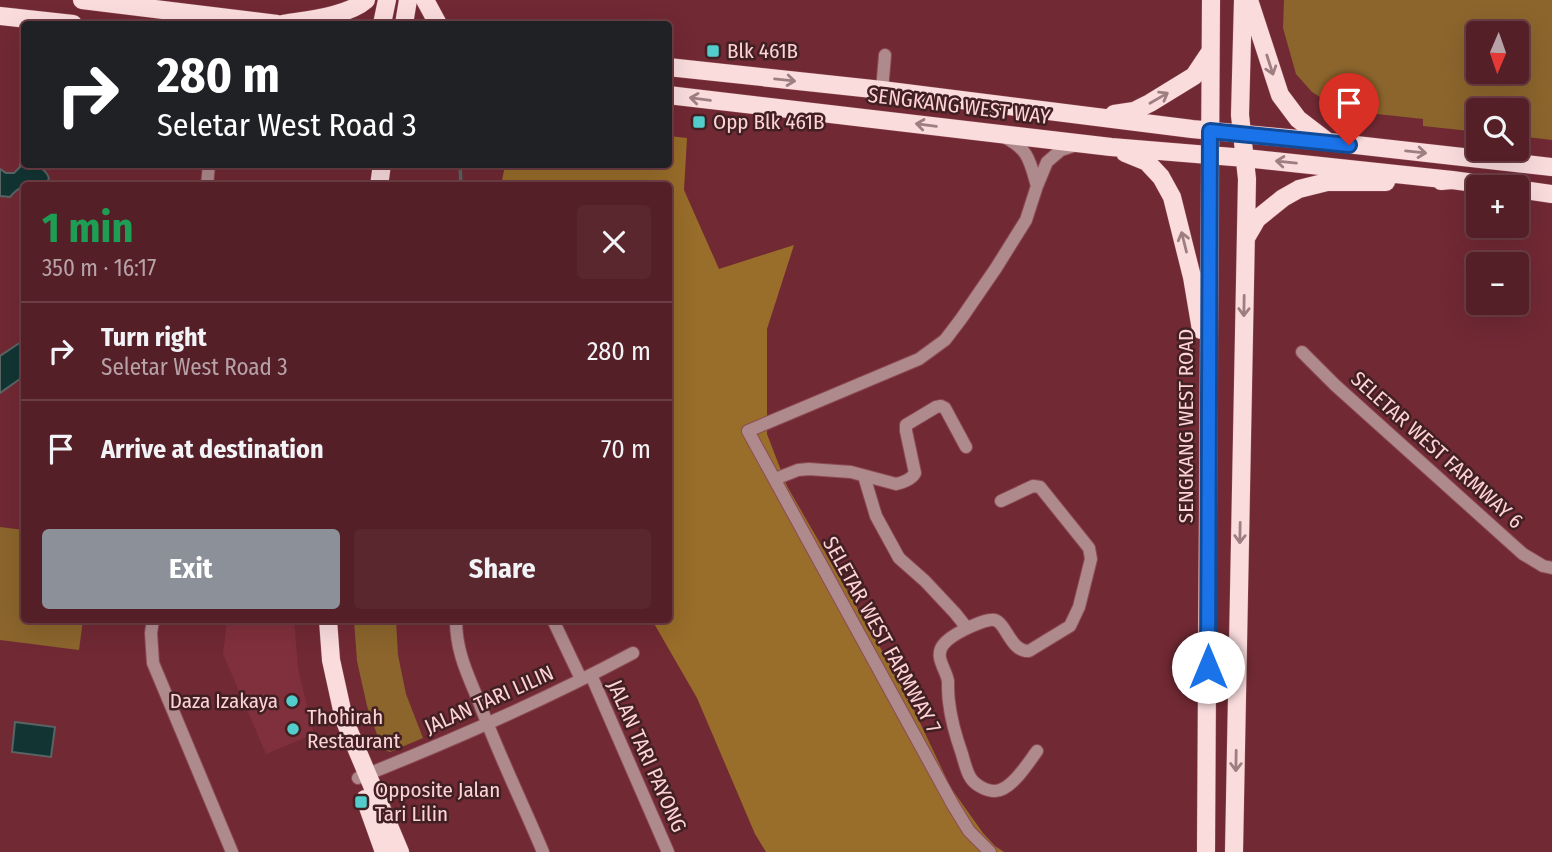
<!DOCTYPE html>
<meta charset="utf-8">
<style>
:root{--surface:#551f27;--page:#5b272f;--text:#f1f3f6;--muted:#b6a2a7;--line:#6b3d44;--accent:#8c9099}
body{margin:0;font-family:"Fira Sans Condensed",sans-serif;background:var(--page);color:var(--text);height:100vh;display:flex;flex-direction:column;font-size:26px;white-space:nowrap}
*{box-sizing:border-box;margin:0}
p{font-size:23px;color:var(--muted)}
.icon{flex:none;width:38px;height:38px;fill:none;stroke:currentColor;stroke-width:2;stroke-linecap:round;stroke-linejoin:round}
.map{position:relative;flex:1;overflow:hidden}
.panel{position:absolute;left:21px;top:182px;width:651px;height:441px;display:flex;flex-direction:column;background:var(--surface);border-radius:7px;box-shadow:0 7px 28px #0002,0 0 0 2px var(--line)}
.panel>*{flex:none}
.top-card{position:absolute;left:21px;top:21px;width:651px;height:147px;border-radius:7px;box-shadow:0 7px 28px #0002,0 0 0 2px var(--line);background:#202124;color:#fff;overflow:hidden}
.needle{width:46px;rotate:182deg}
.fabs{position:absolute;left:1466px;top:21px;display:grid;gap:14px}
.fabs a{display:grid;place-items:center;width:63px;height:63px;border-radius:7px;background:var(--surface);box-shadow:0 7px 28px #0002,0 0 0 2px var(--line);font-size:35px}
.pin{position:absolute;display:grid;place-items:center;width:60px;height:60px;color:#fff;margin:-72px -30px;border-radius:50% 50% 50% 0;rotate:-45deg;box-shadow:0 0 7px #0007}
.pin .icon{rotate:45deg}
.me{position:absolute;width:77px;margin:-38px;rotate:0deg;stroke-linejoin:round;filter:drop-shadow(0 0 5px #0008)}
.turn{display:flex;align-items:center;gap:24px;height:147px;padding:0 21px;font-size:32px}
.turn .icon{width:91px;height:91px;stroke-width:2.5}
.turn b{display:block;font-size:49px;line-height:60px}
.round{display:grid;place-items:center;flex:none;width:74px;height:74px;border-radius:7px;background:var(--page)}
.summary{display:flex;align-items:center;justify-content:space-between;height:119px;padding:0 21px}
h1{font-size:42px;font-weight:700;line-height:52px;color:#1e9e55}
.button{display:flex;gap:14px;margin-top:auto;padding:14px 21px}
.button a{flex:1;height:80px;border-radius:7px;background:var(--accent);color:#fff;font-size:28px;font-weight:700;line-height:80px;text-align:center}
.button a+a{background:var(--page);color:var(--text)}
ul{padding:0;list-style:none}
li{display:flex;align-items:center;gap:21px;height:98px;padding:0 21px;border-top:2px solid var(--line)}
li div{flex:1}
li b{display:block;font-size:26px}
li em{font-style:normal}
.map>svg:first-child{display:block}
.built{fill:#80303c}
.green{fill:#8b652c;fill-rule:evenodd}
.forest{fill:#996d2a}
.water{fill:#123534;stroke:#596464;stroke-width:2}
.lines{fill:none;stroke-linecap:round;stroke-linejoin:round}
.stream{stroke:#596464;stroke-width:3.5}
.minor-casing{stroke:#8d4b54;stroke-width:14}
.major-casing{stroke:#8d4b54;stroke-width:19}
.minor{stroke:#af8a8d;stroke-width:12}
.major{stroke:#fadcdd;stroke-width:18}
.oneway{stroke:#9e7e80}
.route-casing{stroke:#114b97;stroke-width:18}
.route{stroke:#1a73e8;stroke-width:12}
.poi-dot{fill:#52cdcc;stroke:#412023;stroke-width:2.5}
.labels{text-anchor:middle;dominant-baseline:central;stroke-width:5;stroke-linejoin:round;paint-order:stroke}
.poi-label{font-size:21px;fill:#ffd2d5;stroke:#412023;text-anchor:start}
.street-label{font-size:21px;fill:#ffd2d5;stroke:#412023}
</style>
<div class="map">
<svg width="1552" height="852" viewBox="0 0 1552 852">
<rect width="100%" height="100%" fill="#712934"/>
<path class="built" d="M 227,620 L 294,620 L 298,669 L 314,734 L 266,754 L 223,654 Z"/>
<path class="green" d="M 1284,0 L 1552,0 L 1552,140 L 1517,136 L 1517,110 L 1479,110 L 1479,132 L 1423,126 L 1423,119 L 1340,110 L 1312,92 L 1296,74 L 1283,28 ZM 1517,33 L 1517,72 L 1479,72 L 1479,33 Z
M 0,527 L 24,530 L 24,620 L 83,620 L 79,650 L 0,640 Z
M 354,620 L 396,620 L 398,655 L 406,694 L 423,738 L 390,752 L 382,749 L 367,706 L 357,661 Z"/>
<path class="forest" d="M 669,136 L 687,138 L 684,190 L 719,269 L 794,245 L 767,329 L 767,434 L 787,486 L 889,663 L 912,706 L 951,788 L 983,833 L 995,846 L 1004,852 L 766,852 L 755,834 L 697,698 L 652,620 L 668,620 L 668,186 L 501,186 L 505,165 L 668,164 Z"/>
<path class="water" d="M 24,150 L 24,164 C 35,164 45,168 49,178 L 46,185 C 30,187 22,182 10,197 L 0,196 L 0,169 L 6,173 L 14,173 L 20,167 L 20,156 Z
M 24,340 L 24,376 L 0,393 L 0,356 Z
M 15,722 L 55,727 L 51,757 L 12,752 Z"/>
<g class="lines">
<path class="stream" d="M 460,164 L 461,186"/>
<defs>
<path id="minor" d="M 882,90 L 885,55
M 1004,137 C 1029,149 1030,162 1037,186
M 207,186 L 209,164
M 1302,352 L 1335,385 L 1523,554 L 1543,566 L 1552,568
M 864,476 L 876,516 L 899,558 L 925,581 L 955,613 L 967,628
M 775,479 L 798,470 L 809,469 L 851,472 L 896,484 C 902,483 912,479 915,473 L 906,431 L 906,425 L 936,407 L 941,406 L 945,408 L 966,447
M 1001,501 L 1033,486 L 1040,487 L 1089,548 L 1091,559 L 1079,607 L 1070,626 L 1029,651 C 1008,652 1006,616 990,620 C 978,622 950,635 943,645 C 934,657 946,669 948,681 C 948,688 948,695 949,702 C 951,720 956,737 962,754 C 964,761 966,769 969,775 C 973,784 985,791 995,791 C 1011,791 1028,763 1037,751
M 153,620 L 151,633 L 153,663 L 232,852
M 456,620 C 456,651 467,673 479,702 C 498,753 522,802 543,852
M 553,620 L 581,679
M 591,675 L 668,852
M 358,778 C 451,741 545,700 633,653
M 990,852 L 969,831 L 953,805 L 748,431 L 919,359 L 945,340 L 961,319 L 996,268 L 1026,220 L 1037,186 L 1047,162 L 1061,150 L 1076,145"/>
<path id="major" d="M 82,0 L 277,24
M 425,0 L 438,24
M 1249,0 L 1280,95 L 1298,119 L 1328,142
M 0,16 L 73,24
M 283,24 C 307,20 348,16 366,0
M 382,24 L 387,0
M 404,24 L 408,0
M 668,67 L 882,90 L 1192,129 L 1329,142 L 1552,167
M 668,95 L 1111,147 L 1245,158 L 1452,180
M 1114,114 L 1134,111 L 1150,103 L 1194,76 L 1210,52
M 1125,153 L 1147,162 L 1161,177 L 1172,197 L 1192,277 L 1201,330
M 1441,181 L 1452,180 L 1504,187
M 379,186 L 382,164
M 1517,189 L 1552,194
M 1246,238 L 1257,219 L 1283,198 L 1299,189 L 1327,182 L 1386,182
M 328,620 L 331,660 L 344,719 L 400,852
M 365,799 L 384,852
M 1206,852 L 1211,0
M 1234,852 L 1247,179 L 1240,115 L 1243,0"/>
</defs>
<use href="#minor" class="minor-casing"/>
<use href="#major" class="major-casing"/>
<use href="#minor" class="minor"/>
<use href="#major" class="major"/>
</g>
<defs><path id="oneway-shaft" d="M-6 0H5M1.5-3L5.5 0L1.5 3" fill="none" stroke-width="1.6" stroke-linecap="round" stroke-linejoin="round" transform="scale(1.75)"/></defs>
<g class="oneway">
<use href="#oneway-shaft" transform="translate(1270 65) rotate(72)"/>
<use href="#oneway-shaft" transform="translate(785 80) rotate(6)"/>
<use href="#oneway-shaft" transform="translate(1159 98) rotate(-30)"/>
<use href="#oneway-shaft" transform="translate(700 99) rotate(-173)"/>
<use href="#oneway-shaft" transform="translate(926 125) rotate(-173)"/>
<use href="#oneway-shaft" transform="translate(1416 152) rotate(6)"/>
<use href="#oneway-shaft" transform="translate(1286 162) rotate(-174)"/>
<use href="#oneway-shaft" transform="translate(1184 242) rotate(-104)"/>
<use href="#oneway-shaft" transform="translate(1244 306) rotate(91)"/>
<use href="#oneway-shaft" transform="translate(1240 533) rotate(91)"/>
<use href="#oneway-shaft" transform="translate(1236 761) rotate(91)"/>
</g>
<g class="lines">
<defs>
<path id="route" d="M 1208,667 L 1210,131 L 1349,145"/>
</defs>
<use href="#route" class="route-casing"/>
<use href="#route" class="route"/>
</g>
<g class="poi-dot">
<rect x="706" y="44" width="14" height="14" rx="3.5"/>
<rect x="692" y="115" width="14" height="14" rx="3.5"/>
<circle cx="292" cy="701" r="7"/>
<circle cx="293" cy="729" r="7"/>
<rect x="354" y="795" width="14" height="14" rx="3.5"/>
</g>
<g class="labels">
<g class="poi-label">
<text x="727" y="51">Blk 461B</text>
<text x="713" y="122">Opp Blk 461B</text>
<text x="278" y="701" text-anchor="end">Daza Izakaya</text>
<text x="307" y="717">Thohirah<tspan x="307" dy="24">Restaurant</tspan></text>
<text x="375" y="790">Opposite Jalan<tspan x="375" dy="24">Tari Lilin</tspan></text>
</g>
<g class="street-label">
<text transform="translate(959 106) rotate(7)">SENGKANG WEST WAY</text>
<text transform="translate(1186 426) rotate(-90)">SENGKANG WEST ROAD</text>
<text transform="translate(1437 450) rotate(42)">SELETAR WEST FARMWAY 6</text>
<text transform="translate(882 635) rotate(61)">SELETAR WEST FARMWAY 7</text>
<text transform="translate(489 700) rotate(-24)">JALAN TARI LILIN</text>
<text transform="translate(647 756) rotate(66)">JALAN TARI PAYONG</text>
</g>
</g>
</svg>
<div class="fabs">
<a><svg class="needle" viewBox="-14 -14 28 28"><path d="M0-13l5 13h-10z" fill="#e53935"/><path d="M0 13l5-13h-10z" fill="#b6a2a7"/></svg></a>
<a><svg class="icon" aria-label="search" viewBox="0 0 24 24"><circle cx="10" cy="10" r="6"/><path d="M15 15l6 6"/></svg></a>
<a>+</a>
<a>−</a>
</div>
<div class="pin" style="left:1349px;top:145px;background:#d93025"><svg class="icon" aria-label="arrive" viewBox="0 0 24 24"><path d="M6 21V4h12l-3 4 3 4H6"/></svg></div>
<svg class="me" style="left:1208px;top:667px" viewBox="-20 -20 40 40"><circle r="19" fill="#fff"/><path d="M0-13L10 11 0 6-10 11z" fill="#1a73e8"/></svg>
<div class="top-card">
<div class="turn"><svg class="icon" aria-label="right" viewBox="0 0 24 24"><path d="M7 20v-9h11M14 6l5 5-5 5"/></svg><div><b>280 m</b>Seletar West Road 3</div></div>
</div>
<section class="panel">
<div class="summary"><div><h1>1 min</h1><p>350 m · 16:17</p></div><a class="round"><svg class="icon" aria-label="close" viewBox="0 0 24 24"><path d="M6 6l12 12M18 6L6 18"/></svg></a></div>
<ul>
<li><svg class="icon" aria-label="right" viewBox="0 0 24 24"><path d="M7 20v-9h11M14 6l5 5-5 5"/></svg><div><b>Turn right</b><p>Seletar West Road 3</p></div><em>280 m</em></li>
<li><svg class="icon" aria-label="arrive" viewBox="0 0 24 24"><path d="M6 21V4h12l-3 4 3 4H6"/></svg><div><b>Arrive at destination</b></div><em>70 m</em></li>
</ul>
<div class="button"><a>Exit</a><a>Share</a></div>
</section>
</div>
